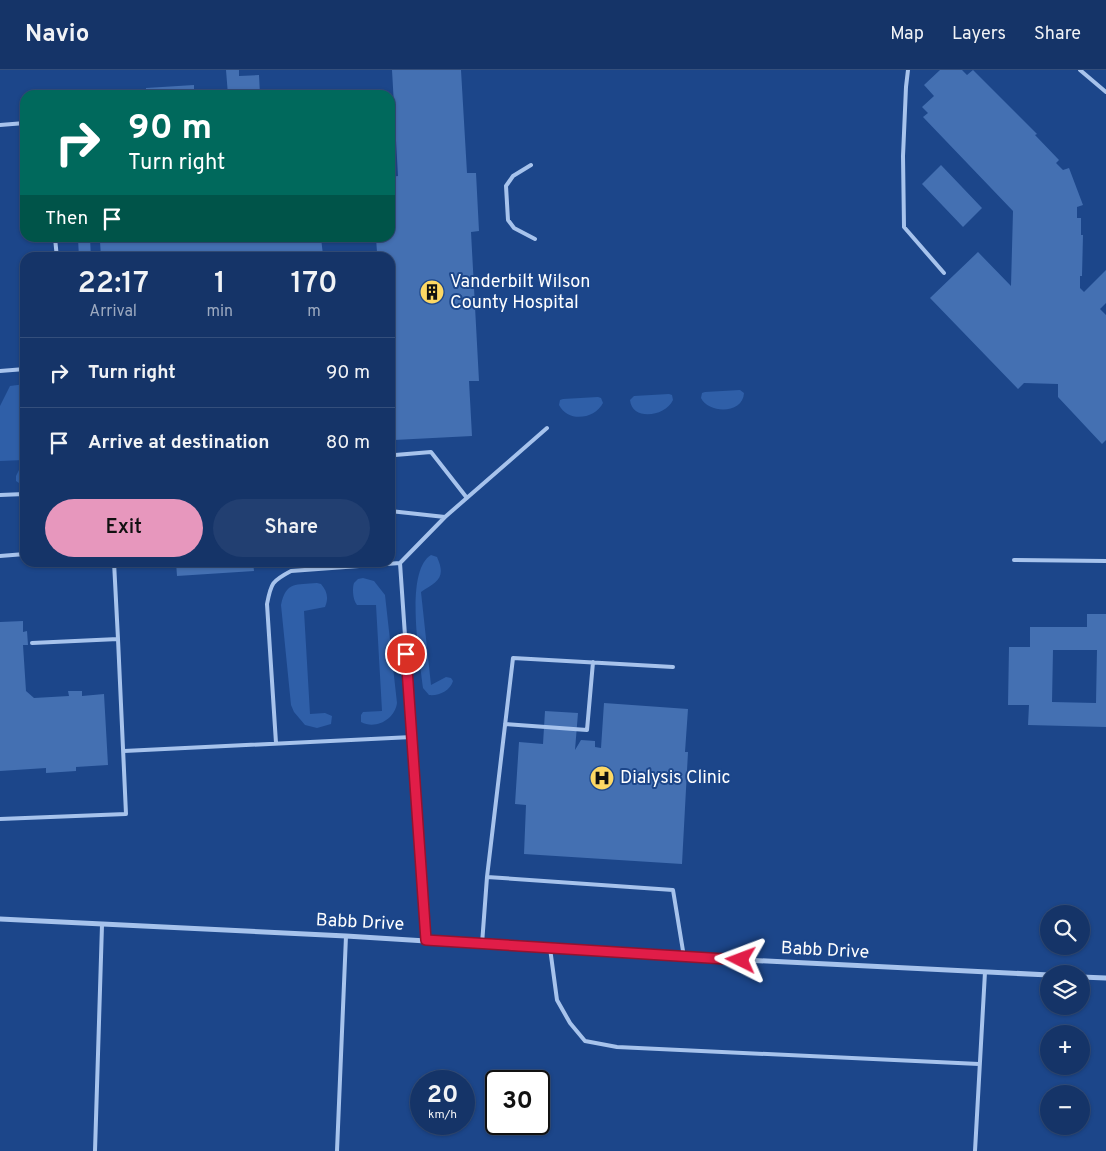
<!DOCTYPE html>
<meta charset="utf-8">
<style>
:root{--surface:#153468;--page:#223f71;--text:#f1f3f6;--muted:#9daac0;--line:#344f7c;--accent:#e797bd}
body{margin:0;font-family:Overpass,sans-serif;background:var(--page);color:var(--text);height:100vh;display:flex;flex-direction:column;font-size:19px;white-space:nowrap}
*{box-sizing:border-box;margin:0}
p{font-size:16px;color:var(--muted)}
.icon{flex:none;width:28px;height:28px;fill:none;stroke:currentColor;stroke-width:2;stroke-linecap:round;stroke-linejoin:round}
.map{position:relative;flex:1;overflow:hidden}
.sheet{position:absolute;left:20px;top:182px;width:375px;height:315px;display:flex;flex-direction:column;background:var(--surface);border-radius:15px;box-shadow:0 1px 4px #0004,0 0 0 1px var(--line)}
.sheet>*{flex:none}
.top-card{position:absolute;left:20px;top:20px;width:375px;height:152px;border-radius:15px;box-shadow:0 1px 4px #0004,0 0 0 1px var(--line);background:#00695c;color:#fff;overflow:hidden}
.buttons{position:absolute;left:1040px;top:835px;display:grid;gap:10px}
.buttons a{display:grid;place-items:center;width:50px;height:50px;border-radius:50%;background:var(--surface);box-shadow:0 1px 4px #0004,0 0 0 1px var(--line);font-size:25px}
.speed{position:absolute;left:410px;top:1000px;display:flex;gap:10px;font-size:25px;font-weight:700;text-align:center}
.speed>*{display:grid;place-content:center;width:65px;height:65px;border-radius:50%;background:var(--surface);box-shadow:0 1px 4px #0004,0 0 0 1px var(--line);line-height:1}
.speed small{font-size:12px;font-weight:400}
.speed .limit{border:2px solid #111;border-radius:8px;background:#fff;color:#111}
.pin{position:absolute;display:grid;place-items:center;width:42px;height:42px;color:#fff;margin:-21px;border:2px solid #fff;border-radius:50%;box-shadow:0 1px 5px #0007}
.me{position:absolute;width:55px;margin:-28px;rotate:273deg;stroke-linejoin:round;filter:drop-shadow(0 0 4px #0008)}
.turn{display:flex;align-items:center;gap:18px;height:105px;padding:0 25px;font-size:22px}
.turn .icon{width:65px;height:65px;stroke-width:2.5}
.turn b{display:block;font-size:35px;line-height:42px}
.then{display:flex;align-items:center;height:48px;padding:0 25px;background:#0003;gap:10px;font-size:19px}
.eta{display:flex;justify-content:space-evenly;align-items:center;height:85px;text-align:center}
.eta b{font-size:30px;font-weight:600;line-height:35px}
.primary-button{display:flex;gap:10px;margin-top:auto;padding:10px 25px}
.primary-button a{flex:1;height:58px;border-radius:30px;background:var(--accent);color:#111;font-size:20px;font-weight:600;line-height:58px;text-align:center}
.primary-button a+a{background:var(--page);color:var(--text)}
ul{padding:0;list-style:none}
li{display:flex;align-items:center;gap:15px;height:70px;padding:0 25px;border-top:1px solid var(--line)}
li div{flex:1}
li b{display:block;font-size:19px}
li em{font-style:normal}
header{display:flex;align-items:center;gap:30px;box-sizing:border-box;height:70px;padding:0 25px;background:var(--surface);border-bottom:1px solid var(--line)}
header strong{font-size:24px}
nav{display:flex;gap:28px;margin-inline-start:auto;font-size:18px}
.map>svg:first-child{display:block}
.green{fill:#2f5fa8}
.building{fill:#4470b2;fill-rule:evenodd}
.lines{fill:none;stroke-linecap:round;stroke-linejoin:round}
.lane{stroke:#a7c3ec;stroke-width:4}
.street{stroke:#a7c3ec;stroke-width:5}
.route-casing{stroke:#92132f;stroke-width:12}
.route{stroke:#e11d48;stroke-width:9}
.labels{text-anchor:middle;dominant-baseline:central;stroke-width:4;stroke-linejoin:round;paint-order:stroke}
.poi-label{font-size:18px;fill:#fff;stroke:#1c468a;text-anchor:start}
.street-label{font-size:18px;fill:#fff;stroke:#1c468a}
</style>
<header>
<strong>Navio</strong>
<nav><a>Map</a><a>Layers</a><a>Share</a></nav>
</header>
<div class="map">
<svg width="1106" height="1081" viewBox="0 0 1106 1081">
<rect width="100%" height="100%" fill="#1c468a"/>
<path class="green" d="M 25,314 L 25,412 L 19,413 L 16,411 L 16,406 L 24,390 L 0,391 L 0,336 L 10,316 Z
M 740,320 L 744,323 C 743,344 709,344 701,328 L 702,323 L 705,322 Z
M 669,324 L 672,325 L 673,330 C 665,347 632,351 630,330 L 634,326 Z
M 598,327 L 601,328 L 603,333 C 595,349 568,353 559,335 L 560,330 L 563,329 Z
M 431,485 L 437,487 C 447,509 436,512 421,522 L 431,615 L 446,607 L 451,608 L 453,611 C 450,621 439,626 429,625 L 423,618 C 420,590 404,501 431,485 Z
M 363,508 L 374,511 L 385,525 L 397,633 C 395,649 376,660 361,652 L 361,645 L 363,642 L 382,641 L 376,535 L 357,535 C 353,530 352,519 354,513 L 358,509 Z
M 317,513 L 321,514 C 327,521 329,528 325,537 L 304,541 L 310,644 L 325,643 L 332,646 L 331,654 L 317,658 L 305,655 L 294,642 L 291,635 L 281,535 C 286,511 296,515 317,513 Z"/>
<path class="building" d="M 226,0 L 239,0 L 239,6 L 259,5 L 260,25 L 228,25 Z
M 392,0 L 461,0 L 467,103 L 476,103 L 479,161 L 471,162 L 479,311 L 469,311 L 472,366 L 394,370 L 396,405 L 390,413 L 390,188 L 101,188 L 100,171 L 138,169 L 137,168 L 321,168 L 323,185 L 377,182 L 376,168 L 390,168 L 390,107 L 398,106 Z
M 940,0 L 962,0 L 967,5 L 973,0 L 1037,64 L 1035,65 L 1059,90 L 1056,93 L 1063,100 L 1069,98 L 1083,135 L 1077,137 L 1077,148 L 1081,148 L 1081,165 L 1083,165 L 1082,206 L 1080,206 L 1080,218 L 1084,222 L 1106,200 L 1106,233 L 1100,239 L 1106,245 L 1106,370 L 1102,374 L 1058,327 L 1058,314 L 1024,313 L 1018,319 L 930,228 L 978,182 L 1011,216 L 1013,141 L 923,47 L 928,43 L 922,37 L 934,26 L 924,15 Z
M 194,15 L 194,25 L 146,25 L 146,18 Z
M 345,20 L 345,25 L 291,25 L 291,23 Z
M 941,95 L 982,138 L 963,157 L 922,114 Z
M 78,168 L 90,168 L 91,188 L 79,188 Z
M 176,492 L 253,492 L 254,501 L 177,506 Z
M 1087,544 L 1106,544 L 1106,657 L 1028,655 L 1029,635 L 1008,635 L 1009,577 L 1030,577 L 1030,557 L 1087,557 ZM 1053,580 L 1097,580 L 1096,633 L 1052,632 Z
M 23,551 L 23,562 L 27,561 L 28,575 L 23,575 L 26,621 L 34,628 L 69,626 L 68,621 L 82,621 L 82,626 L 104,624 L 108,695 L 76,697 L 76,701 L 46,703 L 46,698 L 0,701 L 0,552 Z
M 604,633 L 688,639 L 685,682 L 688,682 L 682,794 L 524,784 L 526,735 L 515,734 L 519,672 L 543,674 L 545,641 L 578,643 L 575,680 L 581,670 L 595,671 L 595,677 L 601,678 Z"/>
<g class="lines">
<path class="lane" d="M 908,0 L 906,17 L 903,86 L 904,157 L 944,203
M 1080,0 L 1106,22
M 0,55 L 25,53
M 531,95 L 513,106 L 506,116 L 508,150 L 514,158 L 535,169
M 55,168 L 57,188
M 0,301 L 25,299
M 395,385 L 431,382 L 467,428
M 0,425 L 25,424
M 390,441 L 445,447
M 0,486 L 25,484
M 1014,490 L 1106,491
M 32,573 L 118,569 L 114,492
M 505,654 L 587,660 L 593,592
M 276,673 L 267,534 C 271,513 272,511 291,501 L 400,493
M 124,681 L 412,667
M 0,749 L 126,744 L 118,569
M 487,807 L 673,820 L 684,887
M 426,871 L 400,493 L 445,447 L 547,358
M 482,874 L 487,807 L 513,588 L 673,597
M 550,878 L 557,930 L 570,953 L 585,971 L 617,977 L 979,994
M 95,1081 L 102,855
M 337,1081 L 346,866
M 975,1081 L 985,902"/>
<path class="street" d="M 0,849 L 346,866 L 684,887 L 1049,905
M 1081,907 L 1106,908"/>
</g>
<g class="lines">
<defs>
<path id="route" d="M 406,584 L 426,870 L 741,890"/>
</defs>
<use href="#route" class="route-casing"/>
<use href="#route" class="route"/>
</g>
<defs>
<symbol id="building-disc" viewBox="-11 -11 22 22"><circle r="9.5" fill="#fdd864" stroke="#1c468a"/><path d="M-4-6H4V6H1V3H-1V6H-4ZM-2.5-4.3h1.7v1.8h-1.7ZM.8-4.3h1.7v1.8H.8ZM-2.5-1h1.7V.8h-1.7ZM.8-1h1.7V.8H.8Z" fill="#111"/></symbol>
<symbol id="hospital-disc" viewBox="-11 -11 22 22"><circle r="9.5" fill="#fdd864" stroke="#1c468a"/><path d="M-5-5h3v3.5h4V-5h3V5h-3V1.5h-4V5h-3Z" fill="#111"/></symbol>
</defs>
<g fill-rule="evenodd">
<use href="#building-disc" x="418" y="208" width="28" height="28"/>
<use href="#hospital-disc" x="588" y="694" width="28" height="28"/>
</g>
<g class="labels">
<g class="poi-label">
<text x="450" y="212">Vanderbilt Wilson<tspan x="450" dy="21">County Hospital</tspan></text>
<text x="620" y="708">Dialysis Clinic</text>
</g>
<g class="street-label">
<text transform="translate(360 853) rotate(3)">Babb Drive</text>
<text transform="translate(825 881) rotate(3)">Babb Drive</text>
</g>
</g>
</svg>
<div class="buttons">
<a><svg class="icon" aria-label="search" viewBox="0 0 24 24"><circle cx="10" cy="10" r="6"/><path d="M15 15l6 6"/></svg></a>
<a><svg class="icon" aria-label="layers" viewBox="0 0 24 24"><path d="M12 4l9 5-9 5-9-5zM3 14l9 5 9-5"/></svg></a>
<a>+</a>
<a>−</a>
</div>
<div class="speed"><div>20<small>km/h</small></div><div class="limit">30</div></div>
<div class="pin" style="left:406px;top:584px;background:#d93025"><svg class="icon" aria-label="arrive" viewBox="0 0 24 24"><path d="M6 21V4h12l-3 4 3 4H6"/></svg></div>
<svg class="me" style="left:741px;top:890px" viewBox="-20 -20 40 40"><path d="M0-17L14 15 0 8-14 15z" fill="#e11d48" stroke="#fff" stroke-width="4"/></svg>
<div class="top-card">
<div class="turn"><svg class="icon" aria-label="right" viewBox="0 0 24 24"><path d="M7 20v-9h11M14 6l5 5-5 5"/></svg><div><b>90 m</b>Turn right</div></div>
<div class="then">Then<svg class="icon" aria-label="arrive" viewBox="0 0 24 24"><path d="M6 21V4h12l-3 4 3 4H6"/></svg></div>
</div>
<section class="sheet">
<div class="eta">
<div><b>22:17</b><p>Arrival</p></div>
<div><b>1</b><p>min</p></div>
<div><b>170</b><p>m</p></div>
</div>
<ul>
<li><svg class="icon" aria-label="right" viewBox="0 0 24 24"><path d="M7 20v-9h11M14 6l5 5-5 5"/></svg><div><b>Turn right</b></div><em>90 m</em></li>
<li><svg class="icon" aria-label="arrive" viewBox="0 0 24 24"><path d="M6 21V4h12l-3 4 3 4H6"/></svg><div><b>Arrive at destination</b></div><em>80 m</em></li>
</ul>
<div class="primary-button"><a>Exit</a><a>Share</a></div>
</section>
</div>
